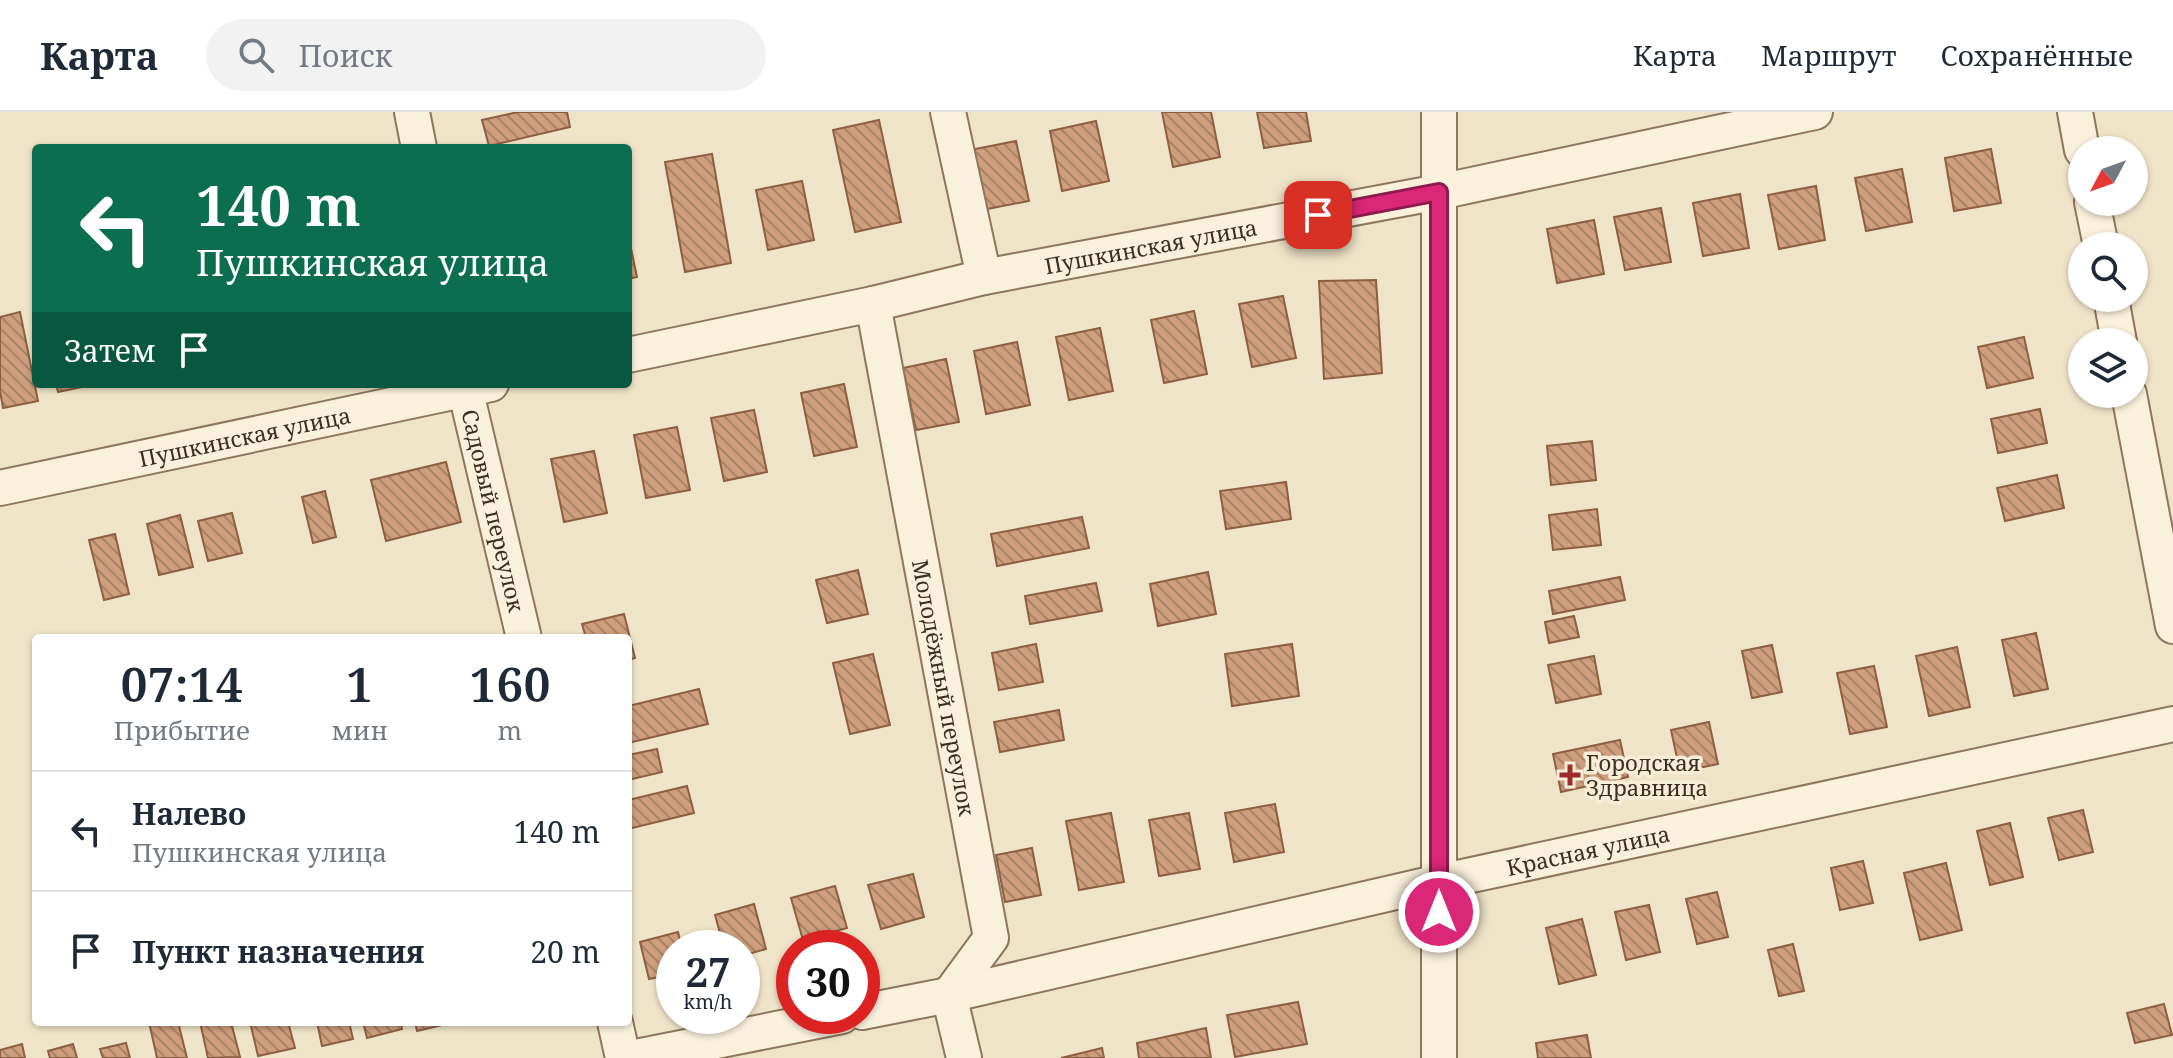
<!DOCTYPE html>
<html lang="ru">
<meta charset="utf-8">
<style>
:root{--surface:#fff;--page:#f2f2f3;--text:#1f2937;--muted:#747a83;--line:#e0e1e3}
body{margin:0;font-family:"Noto Serif",serif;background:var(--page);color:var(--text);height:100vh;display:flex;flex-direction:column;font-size:30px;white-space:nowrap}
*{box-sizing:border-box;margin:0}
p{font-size:26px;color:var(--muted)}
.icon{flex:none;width:44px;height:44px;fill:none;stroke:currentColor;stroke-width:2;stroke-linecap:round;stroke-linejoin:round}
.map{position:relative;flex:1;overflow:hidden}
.sheet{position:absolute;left:32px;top:522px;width:600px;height:392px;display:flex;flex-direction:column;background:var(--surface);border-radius:8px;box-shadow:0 2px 6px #0004}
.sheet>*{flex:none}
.guide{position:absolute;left:32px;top:32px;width:600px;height:244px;border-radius:8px;box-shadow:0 2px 6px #0004;background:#0b6e4f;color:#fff;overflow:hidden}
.needle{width:52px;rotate:229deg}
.fabs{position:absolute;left:2068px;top:24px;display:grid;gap:16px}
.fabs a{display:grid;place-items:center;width:80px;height:80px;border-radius:50%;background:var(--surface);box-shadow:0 2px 6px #0004;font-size:40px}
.speed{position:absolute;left:656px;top:818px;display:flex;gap:16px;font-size:40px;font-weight:700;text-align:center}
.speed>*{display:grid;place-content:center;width:104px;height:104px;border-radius:50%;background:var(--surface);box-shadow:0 2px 6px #0004;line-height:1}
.speed small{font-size:20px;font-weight:400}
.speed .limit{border:12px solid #d22;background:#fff;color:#111}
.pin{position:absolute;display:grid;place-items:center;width:68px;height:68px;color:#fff;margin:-34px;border-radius:16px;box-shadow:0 4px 12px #0006}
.me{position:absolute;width:88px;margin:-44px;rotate:0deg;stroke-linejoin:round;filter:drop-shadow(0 0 6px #0008)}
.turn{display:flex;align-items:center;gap:28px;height:168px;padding:0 32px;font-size:36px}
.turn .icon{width:104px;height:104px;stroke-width:2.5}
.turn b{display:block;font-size:56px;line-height:68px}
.then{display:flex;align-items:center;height:76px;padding:0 32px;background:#0003;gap:16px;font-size:30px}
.eta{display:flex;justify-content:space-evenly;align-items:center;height:136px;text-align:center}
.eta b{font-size:48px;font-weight:600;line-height:56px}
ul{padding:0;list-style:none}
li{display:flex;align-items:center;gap:24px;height:120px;padding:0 32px;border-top:2px solid var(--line)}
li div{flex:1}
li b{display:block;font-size:30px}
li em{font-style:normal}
header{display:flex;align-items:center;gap:48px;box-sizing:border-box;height:112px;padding:0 40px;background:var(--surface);border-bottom:2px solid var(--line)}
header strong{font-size:38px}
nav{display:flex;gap:44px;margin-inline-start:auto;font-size:28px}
.search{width:560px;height:72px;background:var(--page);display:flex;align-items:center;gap:20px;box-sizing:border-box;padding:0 28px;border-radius:44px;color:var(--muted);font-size:30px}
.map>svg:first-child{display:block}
.building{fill:url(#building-back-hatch);stroke:#8d5f41;stroke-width:2}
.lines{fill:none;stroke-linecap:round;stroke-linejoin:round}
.minor-casing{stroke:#8d765c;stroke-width:38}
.minor{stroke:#faf1dc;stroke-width:34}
.route-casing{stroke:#8e194d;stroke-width:20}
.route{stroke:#db2777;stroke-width:14}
.poi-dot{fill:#9e2a2b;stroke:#f7eed8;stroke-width:3}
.labels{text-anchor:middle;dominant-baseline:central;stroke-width:7;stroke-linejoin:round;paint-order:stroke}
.street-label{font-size:22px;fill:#3d2e20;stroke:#f7eed8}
.poi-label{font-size:22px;fill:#3d2e20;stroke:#f7eed8;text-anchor:start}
</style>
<header>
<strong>Карта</strong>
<div class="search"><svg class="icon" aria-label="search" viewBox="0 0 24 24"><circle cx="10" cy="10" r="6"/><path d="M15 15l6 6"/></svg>Поиск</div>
<nav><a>Карта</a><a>Маршрут</a><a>Сохранённые</a></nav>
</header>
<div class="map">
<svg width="2173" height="946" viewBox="0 0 2173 946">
<defs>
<pattern id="building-back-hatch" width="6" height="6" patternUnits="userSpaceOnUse" patternTransform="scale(2)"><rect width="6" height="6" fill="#cf9f7d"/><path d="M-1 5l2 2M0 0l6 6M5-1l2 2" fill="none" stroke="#a98266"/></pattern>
</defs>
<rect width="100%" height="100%" fill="#f0e4c8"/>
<path class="building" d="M 518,0 L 567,0 L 570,15 L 489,34 L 482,8 Z
M 1162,0 L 1211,0 L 1220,45 L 1173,55 Z
M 1257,0 L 1306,0 L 1311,29 L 1264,36 Z
M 879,8 L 901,110 L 855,120 L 833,18 Z
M 1096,9 L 1109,69 L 1062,79 L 1050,19 Z
M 1016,29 L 1029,89 L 982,98 L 970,38 Z
M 1991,37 L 2001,91 L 1954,99 L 1945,46 Z
M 712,42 L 731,151 L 685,160 L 665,50 Z
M 1902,57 L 1912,110 L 1866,119 L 1855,66 Z
M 802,69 L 814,128 L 768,138 L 756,78 Z
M 1816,74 L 1825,128 L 1779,137 L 1768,83 Z
M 1740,82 L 1749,136 L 1703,144 L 1693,91 Z
M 1661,96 L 1671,150 L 1625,158 L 1614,105 Z
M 1594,108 L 1604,162 L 1557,171 L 1547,117 Z
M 628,122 L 637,165 L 628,167 Z
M 1376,168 L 1382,261 L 1324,267 L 1319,169 Z
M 1283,184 L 1296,246 L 1252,255 L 1239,192 Z
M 1194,199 L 1207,262 L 1164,271 L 1151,208 Z
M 20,200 L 38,289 L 3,296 L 0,279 L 0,205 Z
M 1100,216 L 1113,279 L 1069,288 L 1056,225 Z
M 2024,225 L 2033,266 L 1987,276 L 1978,235 Z
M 1017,230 L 1030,293 L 986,302 L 974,239 Z
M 946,247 L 959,310 L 916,318 L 903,256 Z
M 56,272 L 87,272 L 87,274 L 58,280 Z
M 844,272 L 857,335 L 814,344 L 801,281 Z
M 2040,297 L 2047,331 L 1998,341 L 1991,307 Z
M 754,298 L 767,360 L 724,369 L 711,306 Z
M 677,315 L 690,378 L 646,386 L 634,323 Z
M 1592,329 L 1596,368 L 1551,373 L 1547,334 Z
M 594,339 L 607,401 L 564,410 L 551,347 Z
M 446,350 L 461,410 L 386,429 L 371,368 Z
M 2057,363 L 2064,396 L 2005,409 L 1997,376 Z
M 1286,370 L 1291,407 L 1226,417 L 1220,379 Z
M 325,379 L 336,425 L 313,431 L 302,385 Z
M 1597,397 L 1601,433 L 1553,438 L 1549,403 Z
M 232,401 L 242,441 L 208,449 L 198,409 Z
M 180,403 L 193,455 L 159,463 L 147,412 Z
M 1082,405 L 1089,436 L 997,454 L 991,422 Z
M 115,422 L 129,482 L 104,488 L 89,428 Z
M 858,458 L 868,502 L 827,511 L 816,468 Z
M 1208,460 L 1216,502 L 1158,514 L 1150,472 Z
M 1620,465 L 1625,488 L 1553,502 L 1549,479 Z
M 1096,471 L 1102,499 L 1030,512 L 1025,484 Z
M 624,502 L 635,546 L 628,548 L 628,526 L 586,526 L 582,512 Z
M 1574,504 L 1579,525 L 1549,531 L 1545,510 Z
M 2036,521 L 2048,577 L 2014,584 L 2002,528 Z
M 1036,532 L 1043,570 L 999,578 L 992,541 Z
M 1292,532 L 1299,584 L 1232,594 L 1225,542 Z
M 1772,533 L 1782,580 L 1752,586 L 1742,539 Z
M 1957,535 L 1970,595 L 1929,604 L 1916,544 Z
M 873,542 L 890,613 L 850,622 L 833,551 Z
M 1594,544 L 1601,582 L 1556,591 L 1548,553 Z
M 1874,554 L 1887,615 L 1850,622 L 1837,561 Z
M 699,577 L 708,612 L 628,631 L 628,594 Z
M 1059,598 L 1064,628 L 1000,640 L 994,610 Z
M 1709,610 L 1718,652 L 1680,660 L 1671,618 Z
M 1620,628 L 1628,665 L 1561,680 L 1553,642 Z
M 657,637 L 662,660 L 628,668 L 628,643 Z
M 687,674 L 694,701 L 628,717 L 628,688 Z
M 1275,692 L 1284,740 L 1234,750 L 1225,701 Z
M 2083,698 L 2093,740 L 2059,748 L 2048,706 Z
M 1111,701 L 1124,770 L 1079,778 L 1066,709 Z
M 1189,701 L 1200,757 L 1159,764 L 1149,708 Z
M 2010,711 L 2023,765 L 1990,773 L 1977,719 Z
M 1032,736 L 1041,783 L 1005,790 L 996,743 Z
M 1863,749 L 1873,791 L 1840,798 L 1831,756 Z
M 1946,751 L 1962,818 L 1920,828 L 1904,761 Z
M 913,762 L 924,805 L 881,817 L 868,773 Z
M 835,774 L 847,816 L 803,828 L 791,786 Z
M 1717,780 L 1728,825 L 1697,832 L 1686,787 Z
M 754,792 L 766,837 L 742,844 L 742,836 L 724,836 L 715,803 Z
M 1649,793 L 1660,840 L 1626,848 L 1615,800 Z
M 1582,807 L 1596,863 L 1559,872 L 1546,816 Z
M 678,820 L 682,836 L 674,836 L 674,862 L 649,867 L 640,830 Z
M 1793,832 L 1804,879 L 1779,884 L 1768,838 Z
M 1298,890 L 1307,932 L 1235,945 L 1227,903 Z
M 2164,892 L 2172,923 L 2135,931 L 2127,901 Z
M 149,910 L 178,910 L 187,946 L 157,946 Z
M 200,910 L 231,910 L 240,945 L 208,946 Z
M 250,910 L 288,910 L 295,936 L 258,944 Z
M 317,910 L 349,910 L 353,927 L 322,934 Z
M 363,910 L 401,910 L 402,917 L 367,926 Z
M 415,910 L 455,910 L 417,919 Z
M 1206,916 L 1211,946 L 1139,946 L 1137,931 Z
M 1587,923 L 1591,946 L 1538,946 L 1536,931 Z
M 126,931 L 130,946 L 103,946 L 100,937 Z
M 22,932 L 25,946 L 0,946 L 0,938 Z
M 73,932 L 77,946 L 50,946 L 48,939 Z
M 1102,936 L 1104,946 L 1061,946 Z"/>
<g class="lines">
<defs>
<g id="minor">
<path d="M 412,0 L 419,36"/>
<path d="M 948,0 L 984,165"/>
<path d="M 1439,0 L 1439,946"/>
<path d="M 2075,0 L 2082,38"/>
<path d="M 2092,90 L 2101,134"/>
<path d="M 2111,186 L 2119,230"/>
<path id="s1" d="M 873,192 L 991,826 L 949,883 L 964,946"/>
<path id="s2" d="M 628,243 L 873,192 L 984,165 L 1439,80 L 1815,0"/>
<path id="s3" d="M 464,272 L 524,526"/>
<path d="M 2129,282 L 2173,514"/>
<path id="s4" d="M 0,376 L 491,272"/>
<path id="s5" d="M 862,900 L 949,883 L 1439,770 L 2173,612"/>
<path d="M 615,910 L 623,946"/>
<path d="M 631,946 L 842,904"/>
</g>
</defs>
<use href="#minor" class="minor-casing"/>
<use href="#minor" class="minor"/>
</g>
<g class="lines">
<defs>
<path id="route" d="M 1318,103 L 1439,80 L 1439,800"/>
</defs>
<use href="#route" class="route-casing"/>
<use href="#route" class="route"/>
</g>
<path class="poi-dot" d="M1566 651h8v8h8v8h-8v8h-8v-8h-8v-8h8z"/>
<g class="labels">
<g class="street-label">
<text stroke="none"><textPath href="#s2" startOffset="534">Пушкинская улица</textPath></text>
<text stroke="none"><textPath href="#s4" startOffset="250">Пушкинская улица</textPath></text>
<text stroke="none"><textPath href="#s3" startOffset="130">Садовый переулок</textPath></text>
<text stroke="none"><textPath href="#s1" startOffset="390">Молодёжный переулок</textPath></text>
<text stroke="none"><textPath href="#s5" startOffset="744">Красная улица</textPath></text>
</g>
<g class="poi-label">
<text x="1586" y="650">Городская<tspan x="1586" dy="25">Здравница</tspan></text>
</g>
</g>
</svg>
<div class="fabs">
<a><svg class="needle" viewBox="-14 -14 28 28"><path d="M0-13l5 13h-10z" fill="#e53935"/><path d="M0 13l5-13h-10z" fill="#747a83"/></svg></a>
<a><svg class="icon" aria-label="search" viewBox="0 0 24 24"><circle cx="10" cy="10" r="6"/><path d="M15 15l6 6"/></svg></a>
<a><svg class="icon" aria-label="layers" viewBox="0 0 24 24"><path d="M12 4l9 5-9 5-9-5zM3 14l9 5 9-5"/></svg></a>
</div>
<div class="speed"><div>27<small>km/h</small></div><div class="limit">30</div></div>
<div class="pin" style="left:1318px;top:103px;background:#d93025"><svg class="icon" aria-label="arrive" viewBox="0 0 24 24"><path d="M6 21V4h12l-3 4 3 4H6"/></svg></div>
<svg class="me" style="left:1439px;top:800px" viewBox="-20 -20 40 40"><circle r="17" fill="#db2777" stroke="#fff" stroke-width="3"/><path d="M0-11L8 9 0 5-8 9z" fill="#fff"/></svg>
<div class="guide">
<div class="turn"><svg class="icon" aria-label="left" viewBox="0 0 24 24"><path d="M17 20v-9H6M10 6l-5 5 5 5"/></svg><div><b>140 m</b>Пушкинская улица</div></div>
<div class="then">Затем<svg class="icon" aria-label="arrive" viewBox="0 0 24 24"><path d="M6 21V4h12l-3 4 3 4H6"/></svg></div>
</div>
<section class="sheet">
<div class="eta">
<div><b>07:14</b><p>Прибытие</p></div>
<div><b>1</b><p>мин</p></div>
<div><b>160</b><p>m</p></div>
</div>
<ul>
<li><svg class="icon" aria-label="left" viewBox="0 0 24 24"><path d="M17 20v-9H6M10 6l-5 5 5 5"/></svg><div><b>Налево</b><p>Пушкинская улица</p></div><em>140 m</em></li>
<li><svg class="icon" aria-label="arrive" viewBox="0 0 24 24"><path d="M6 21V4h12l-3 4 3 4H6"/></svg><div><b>Пункт назначения</b></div><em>20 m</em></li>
</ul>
</section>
</div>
